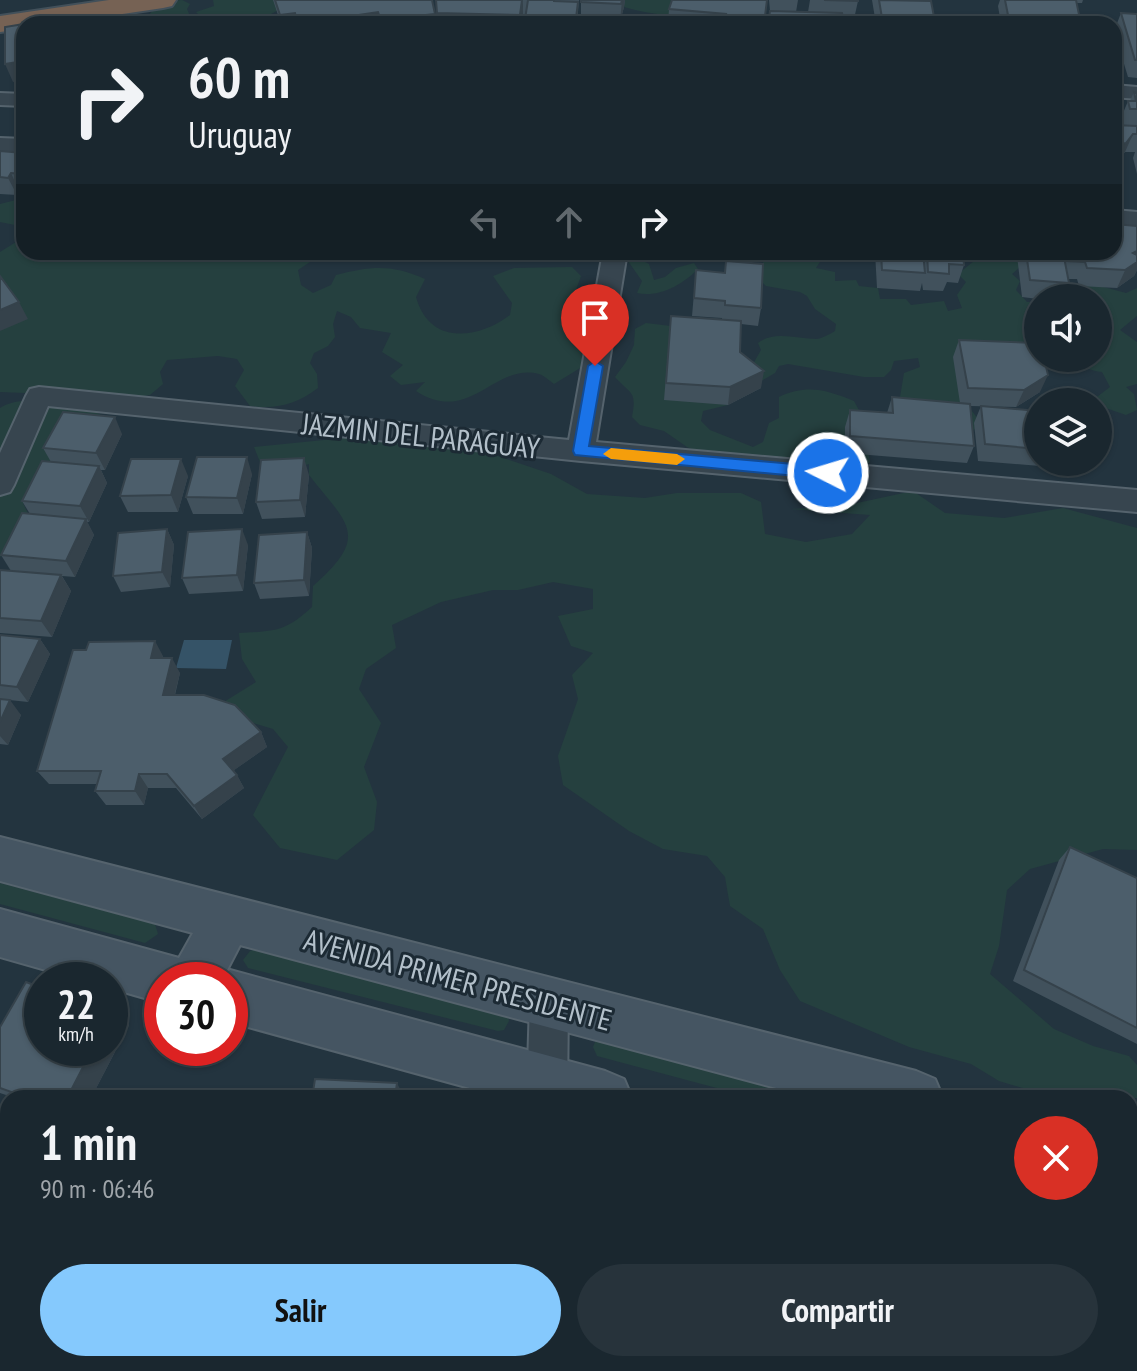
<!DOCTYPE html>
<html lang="es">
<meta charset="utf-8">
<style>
:root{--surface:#1a272f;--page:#27333b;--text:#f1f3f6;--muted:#9fa5aa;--line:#38444b;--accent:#85c9fd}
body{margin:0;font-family:"PT Sans Narrow",sans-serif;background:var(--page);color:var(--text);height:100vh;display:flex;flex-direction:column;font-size:30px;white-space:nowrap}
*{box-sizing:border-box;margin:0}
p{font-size:26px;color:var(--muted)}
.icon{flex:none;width:44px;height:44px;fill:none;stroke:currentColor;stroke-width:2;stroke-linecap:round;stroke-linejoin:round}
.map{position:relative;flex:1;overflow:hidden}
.details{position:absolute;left:0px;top:1090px;width:1138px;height:282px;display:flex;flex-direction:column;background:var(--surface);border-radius:24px 24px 0 0;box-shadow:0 2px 6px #0004,0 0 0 2px var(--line)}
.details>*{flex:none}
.banner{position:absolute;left:16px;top:16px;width:1106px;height:244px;border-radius:24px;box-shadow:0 2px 6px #0004,0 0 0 2px var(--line);background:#1a272f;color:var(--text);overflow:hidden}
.fabs{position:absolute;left:1024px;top:284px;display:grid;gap:16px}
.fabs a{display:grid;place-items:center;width:88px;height:88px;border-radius:50%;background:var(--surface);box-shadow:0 2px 6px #0004,0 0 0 2px var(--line);font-size:40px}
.speed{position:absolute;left:24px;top:962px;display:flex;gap:16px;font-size:40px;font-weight:700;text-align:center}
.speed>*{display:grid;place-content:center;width:104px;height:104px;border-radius:50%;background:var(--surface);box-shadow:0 2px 6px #0004,0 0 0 2px var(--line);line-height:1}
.speed small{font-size:20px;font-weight:400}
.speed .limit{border:12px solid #d22;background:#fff;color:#111}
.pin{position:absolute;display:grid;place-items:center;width:68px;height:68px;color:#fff;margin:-82px -34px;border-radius:50% 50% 50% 0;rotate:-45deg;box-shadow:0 0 8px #0007}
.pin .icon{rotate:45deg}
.me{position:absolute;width:88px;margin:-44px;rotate:275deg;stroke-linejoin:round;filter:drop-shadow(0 0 6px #0008)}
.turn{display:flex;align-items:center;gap:28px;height:168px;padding:0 40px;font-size:36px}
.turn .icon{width:104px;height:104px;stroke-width:2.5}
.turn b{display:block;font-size:56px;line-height:68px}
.lanes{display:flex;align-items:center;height:76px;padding:0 40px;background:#0003;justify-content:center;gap:40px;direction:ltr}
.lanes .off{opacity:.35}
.round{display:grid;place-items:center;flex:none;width:84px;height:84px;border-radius:42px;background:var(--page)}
.head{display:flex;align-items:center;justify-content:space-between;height:136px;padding:0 40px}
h1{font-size:48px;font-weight:700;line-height:60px}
.button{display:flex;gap:16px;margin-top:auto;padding:16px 40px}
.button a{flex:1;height:92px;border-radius:48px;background:var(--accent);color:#111;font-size:32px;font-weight:700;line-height:92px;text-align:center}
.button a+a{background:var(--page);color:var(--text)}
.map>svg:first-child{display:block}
.green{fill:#25403f}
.water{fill:#355367}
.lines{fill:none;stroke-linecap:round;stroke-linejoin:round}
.street-casing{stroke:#55636d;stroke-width:4}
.secondary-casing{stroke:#55636d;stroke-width:4}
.highway-casing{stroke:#42505a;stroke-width:4}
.street{fill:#37454f;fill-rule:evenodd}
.secondary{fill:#455562;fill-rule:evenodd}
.highway{fill:#766254;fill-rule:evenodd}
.wall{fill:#41515c}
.shaded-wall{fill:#35424b}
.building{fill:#4c5e6b;stroke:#35424b;stroke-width:2}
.route{fill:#1a73e8;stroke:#114b97;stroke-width:2}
.slow{fill:#f59e0b}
.labels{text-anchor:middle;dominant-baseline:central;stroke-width:6;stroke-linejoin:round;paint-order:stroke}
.street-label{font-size:30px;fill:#b3c0ca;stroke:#1c2a34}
</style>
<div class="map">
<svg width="1137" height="1371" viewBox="0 0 1137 1371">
<rect width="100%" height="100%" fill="#23343f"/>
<path class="green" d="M 182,0 L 190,4 L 187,9 L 190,16 L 176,24 L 94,24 L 113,9 L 128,10 L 121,16 L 149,15 C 157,4 166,1 182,0 Z
M 213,0 L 286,0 L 284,7 L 271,14 L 277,20 L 276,24 L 202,24 L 204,20 L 196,12 L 214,6 Z
M 625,0 L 722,0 C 679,16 668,19 624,7 Z
M 24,198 L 24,233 L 15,225 L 0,222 L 0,204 Z
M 24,237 L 24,252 L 315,252 L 316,258 L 298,270 L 301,285 L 313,293 L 331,285 L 336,275 C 371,266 391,264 425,279 L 416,297 C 429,345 477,340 510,315 L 512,303 L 493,276 L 514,268 L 572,267 L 581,276 L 571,304 L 587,313 L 613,348 L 554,384 C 550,381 543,375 539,374 C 494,362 470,426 416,391 L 425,382 L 401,385 L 390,376 L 403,365 L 382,352 L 391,333 L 360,328 L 351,317 L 337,311 L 333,324 L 335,337 L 328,346 L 314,353 L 310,363 L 317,374 L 318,388 C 295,405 278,409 250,406 L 235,386 L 244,370 L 237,359 L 218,356 L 167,360 L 160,372 L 163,384 L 150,395 L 84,406 L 103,416 L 68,439 L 23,503 L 32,522 L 10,551 L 0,557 L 0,408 C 16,398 32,401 49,405 C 58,407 71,405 81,405 L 51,388 L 25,393 L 0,392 L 0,252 Z
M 764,252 L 820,252 L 823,257 L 816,268 L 835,272 L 835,281 L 856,280 L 859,286 L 878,288 L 880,299 L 906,299 L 911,305 L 944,301 L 948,311 L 962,308 L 957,295 L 966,282 L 958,274 L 974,261 L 967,252 L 1037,252 L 1012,274 L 1020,281 L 1016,290 L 1027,302 L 1038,302 L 1038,358 L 1098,358 L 1098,298 L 1066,298 L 1058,285 L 1089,283 L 1126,293 L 1137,288 L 1137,316 L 1120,330 L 1137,342 L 1137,384 L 1126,387 L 1134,394 L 1137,410 L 1126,415 L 1100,406 L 1093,400 L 1110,387 L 1102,372 C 1090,371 1082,365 1071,363 C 1055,361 1048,365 1034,356 L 968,406 L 982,424 L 965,436 L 899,403 L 904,373 L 920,367 L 918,358 L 894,361 L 891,370 L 884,377 L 864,377 L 788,364 L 779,366 L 775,373 L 756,384 L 753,364 L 761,350 L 758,343 C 774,330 797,339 817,339 C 823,338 830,334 835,331 L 836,324 L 815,309 L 807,296 L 800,292 L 766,286 L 755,275 L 763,263 L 761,257 Z
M 634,256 L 649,264 L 654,280 L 665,277 L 676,268 L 694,263 L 698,269 C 682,285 659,298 637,293 L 642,281 L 628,261 Z
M 646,323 L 679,327 L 676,352 L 667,361 L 666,377 L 726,392 L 728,405 L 703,411 L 701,421 L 710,430 L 753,447 L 763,442 L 769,423 L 779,418 L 779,397 C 807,384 826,390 854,401 L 861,414 L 870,462 L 848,474 L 711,457 L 687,447 L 664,431 L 640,425 L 632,417 C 637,390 631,395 615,377 L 626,362 L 634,345 L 635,329 Z
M 357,430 L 465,445 L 551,474 L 587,494 L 645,498 L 677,493 L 741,493 L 761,502 L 765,534 L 806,542 L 852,534 L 870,515 L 791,509 L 843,506 L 913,491 L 945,513 L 1004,518 L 1063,508 L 1137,528 L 1137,850 L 1103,849 L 1030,869 L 1007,890 L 999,946 L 990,974 L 1054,1029 L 1093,1046 L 1129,1056 L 1137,1065 L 1137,1098 L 1056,1098 L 999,1081 L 971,1064 L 909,1047 L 800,1001 L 780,970 L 763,929 L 730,906 L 725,877 L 707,856 L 663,849 L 629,831 L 563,785 L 558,756 L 578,699 L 572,675 L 593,653 L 571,646 L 558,616 L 593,609 L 593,589 L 553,582 L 518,590 L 493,590 L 441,602 L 392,625 L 396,648 L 366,669 L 359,689 L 381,723 L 364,767 L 377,802 L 374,830 L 337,860 L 280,848 L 253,815 L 288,747 L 273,729 L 211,710 L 256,682 L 242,659 L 239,633 C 275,631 285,632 312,607 L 313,586 C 371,535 348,525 309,475 L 309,464 L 266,477 L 254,447 L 324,440 Z
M 0,883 L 155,924 L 158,934 L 145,943 L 0,904 Z
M 256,949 L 508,1015 L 509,1021 L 504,1030 L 498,1031 L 248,968 L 243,960 L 250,951 Z
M 597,1037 L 833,1098 L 754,1098 L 597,1056 L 593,1047 Z"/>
<path class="water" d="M 184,640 L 232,640 L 226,669 L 176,668 Z"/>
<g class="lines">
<defs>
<path id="street" d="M 1114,85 L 1137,87 L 1137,99 L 1114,97 Z
M 0,93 L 24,94 L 24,106 L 0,105 Z
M 0,138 L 24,139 L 24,153 L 0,152 Z
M 1114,210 L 1137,212 L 1137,226 L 1114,224 Z
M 603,252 L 627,252 L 596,442 L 1137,490 L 1137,512 L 581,461 L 48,406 L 14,485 L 10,492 L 0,495 L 0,453 L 26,396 L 30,389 L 39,387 L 569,440 Z
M 549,984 L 562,990 L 568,1003 L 567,1098 L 527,1098 L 530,1003 L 536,990 Z
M 546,1364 L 590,1364 L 591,1371 L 547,1371 Z"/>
<path id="secondary" d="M 0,837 L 916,1071 L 935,1079 L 943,1098 L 814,1098 L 240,945 L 226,972 L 230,970 L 605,1071 L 624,1079 L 632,1098 L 506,1098 L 230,1022 L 230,980 L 162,980 L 162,1003 L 110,988 L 110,980 L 81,980 L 0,957 L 0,909 L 179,958 L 193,933 L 0,881 Z
M 1130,1126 L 1137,1128 L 1137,1184 L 1130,1182 Z
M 1130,1209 L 1137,1211 L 1137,1269 L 1130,1267 Z"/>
<path id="highway" d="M 109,0 L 176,0 L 172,6 L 163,8 L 55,24 L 24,24 L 24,29 L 0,32 L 0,16 Z"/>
</defs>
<use href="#street" class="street-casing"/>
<use href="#secondary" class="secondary-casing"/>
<use href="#highway" class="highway-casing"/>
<use href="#street" class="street"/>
<use href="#secondary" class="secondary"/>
<use href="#highway" class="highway"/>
</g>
<path class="wall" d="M 273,0 L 432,0 L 436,24 L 281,24 Z
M 436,0 L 579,0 L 577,24 L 525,24 L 526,14 L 523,14 L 522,24 L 438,24 Z
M 581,0 L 625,0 L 624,7 L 620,22 L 581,19 Z
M 672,0 L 764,24 L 668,24 L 669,9 Z
M 769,0 L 798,0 L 796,12 L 808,12 L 810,0 L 858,0 L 858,1 L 854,19 L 770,11 Z
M 872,0 L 919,0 L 935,22 L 935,24 L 876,24 Z
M 1000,0 L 1083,0 L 1082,3 L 1076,3 L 1081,24 L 1001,24 L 998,6 Z
M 1121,13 L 1137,14 L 1137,78 L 1128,77 L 1114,31 Z
M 1114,87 L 1121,109 L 1114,125 Z
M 1134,92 L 1137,93 L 1137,174 L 1133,158 L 1135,152 L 1125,152 L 1118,161 L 1115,162 L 1119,177 L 1114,189 L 1114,125 L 1122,125 L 1121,118 L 1128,101 L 1130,101 Z
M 0,151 L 24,153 L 24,192 L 19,191 L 17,195 L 0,194 Z
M 1137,226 L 1137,270 L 1134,276 L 1117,288 L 1079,286 L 1077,279 L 1068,279 L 1069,283 L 1062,298 L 1038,299 L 1022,297 L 1017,256 L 1019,252 L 1114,252 Z
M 646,252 L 688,252 L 688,258 L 645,254 Z
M 695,252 L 740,252 L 739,257 L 695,254 Z
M 748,252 L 784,252 L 784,254 Z
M 786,252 L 818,252 L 817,255 Z
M 829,252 L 873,252 L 871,260 L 830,258 Z
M 875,252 L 971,252 L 968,260 L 964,260 L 964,265 L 958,283 L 947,282 L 943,291 L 923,290 L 922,283 L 920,291 L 877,288 Z
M 696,270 L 761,308 L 758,326 L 741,324 L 740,352 L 761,388 L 728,405 L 664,400 L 671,316 L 722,319 L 722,318 L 692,316 Z
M 959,340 L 1040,392 L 1016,407 L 970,406 L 974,446 L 967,463 L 845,453 L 845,427 L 850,410 L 887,413 L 892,397 L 960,403 L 953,357 Z
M 981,406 L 1038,411 L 1038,462 L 1080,462 L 1076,469 L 978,461 L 974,423 Z
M 122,434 L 105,470 L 101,470 L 107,483 L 89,522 L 87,522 L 94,535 L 75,577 L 62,576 L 71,591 L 52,637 L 0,633 L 0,570 L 11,571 L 1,555 L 30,514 L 22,501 L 51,462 L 43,448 Z
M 252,474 L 243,514 L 193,514 L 186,497 Z
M 309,475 L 305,517 L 262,519 L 256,502 Z
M 188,476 L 178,512 L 128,512 L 120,496 Z
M 167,529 L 174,545 L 170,587 L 121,592 L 113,576 Z
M 307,532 L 312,548 L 309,596 L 260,599 L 254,583 Z
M 248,545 L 243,591 L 189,594 L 182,578 Z
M 0,635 L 40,639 L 50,654 L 28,702 L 0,699 Z
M 86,650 L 163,656 L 163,658 L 180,673 L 175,695 L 261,732 L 267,747 L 234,770 L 244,788 L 202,819 L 176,788 L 148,788 L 144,805 L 106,805 L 95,791 L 97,784 L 49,784 L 37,771 Z
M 0,699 L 21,715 L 8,745 L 0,744 Z
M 1070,847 L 1137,878 L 1137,1044 L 1013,981 L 1059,860 Z
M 113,1011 L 129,1025 L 91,1098 L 15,1098 L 0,1093 L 0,1027 Z
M 809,1364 L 927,1364 L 928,1371 L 810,1371 Z"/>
<path class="shaded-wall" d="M 523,0 L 523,16 L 522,24 L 521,24 L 520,15 Z
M 622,0 L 625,0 L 624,7 L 620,22 Z
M 378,12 L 379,24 L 300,24 Z
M 295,13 L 297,24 L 282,24 L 280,15 Z
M 435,14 L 436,24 L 381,24 L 381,20 Z
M 24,61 L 24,80 L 13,82 L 5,64 Z
M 1133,134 L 1125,152 L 1118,161 L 1114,162 L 1114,146 Z
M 11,173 L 19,191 L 17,195 L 8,178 Z
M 1137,251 L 1137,270 L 1134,276 L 1117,288 L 1133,253 Z
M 19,302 L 28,319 L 0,331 L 0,310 Z
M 764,371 L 761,388 L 728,405 L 730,387 Z
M 1048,375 L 1040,392 L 1016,407 L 1024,390 Z
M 115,417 L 122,434 L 105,470 L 96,453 Z
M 247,457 L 252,474 L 243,514 L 237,498 Z
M 304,458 L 309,475 L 305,517 L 300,500 Z
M 181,459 L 188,476 L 178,512 L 171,495 Z
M 99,466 L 107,483 L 89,522 L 80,506 Z
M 86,519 L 94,535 L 75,577 L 66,561 Z
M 167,529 L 174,545 L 170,587 L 162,572 Z
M 242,529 L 248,545 L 243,591 L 237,575 Z
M 307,532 L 312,548 L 309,596 L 304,580 Z
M 61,575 L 71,591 L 52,637 L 41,621 Z
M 40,639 L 50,654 L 28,702 L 17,687 Z
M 155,641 L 163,656 L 159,673 L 151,658 Z
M 172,658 L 180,673 L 171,709 L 163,695 Z
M 10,700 L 21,715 L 8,745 L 0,736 L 0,722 Z
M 261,732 L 267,747 L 230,773 L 223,759 Z
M 139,774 L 148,788 L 144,805 L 135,791 Z
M 237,775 L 244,788 L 202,819 L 194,806 Z
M 113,1011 L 129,1025 L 91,1098 L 67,1098 L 93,1048 L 110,1048 L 110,1017 Z
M 397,1083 L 401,1091 L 400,1098 L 395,1098 Z
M 0,1305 L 8,1311 L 8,1364 L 26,1364 L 24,1371 L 1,1371 Z
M 205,1364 L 220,1364 L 219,1371 L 204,1371 Z"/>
<path class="building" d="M 275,0 L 432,0 L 435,14 L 381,20 L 378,12 L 298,24 L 295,13 L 280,15 Z
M 436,0 L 522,0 L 520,15 L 437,13 Z
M 528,0 L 554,0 L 554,1 L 578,2 L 576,18 L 557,16 L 556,21 L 525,19 Z
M 581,0 L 622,0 L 621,4 L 581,2 Z
M 672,0 L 767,0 L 764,24 L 724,22 L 726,14 L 669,9 Z
M 824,0 L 858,0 L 858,1 Z
M 879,0 L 931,1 L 935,22 L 895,22 L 929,24 L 883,24 Z
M 1005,0 L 1076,0 L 1081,24 L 1027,24 L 1025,16 L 1008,15 Z
M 770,11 L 842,13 L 844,24 L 768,24 Z
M 1121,13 L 1137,14 L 1137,60 L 1135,60 Z
M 64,19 L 65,24 L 26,24 Z
M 24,24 L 24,61 L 5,64 L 5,27 Z
M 1114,87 L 1121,109 L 1114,108 Z
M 1134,92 L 1137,93 L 1137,109 L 1130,109 L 1128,101 L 1136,101 Z
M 1114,125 L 1137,126 L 1137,134 L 1133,134 L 1126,143 L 1114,146 Z
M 0,151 L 24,153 L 24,174 L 11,173 L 8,178 L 0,177 Z
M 1114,158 L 1119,177 L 1114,177 Z
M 1114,224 L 1137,226 L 1137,251 L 1133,253 L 1137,255 L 1137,262 L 1125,270 L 1087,268 L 1085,262 L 1068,261 L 1066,252 L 1114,252 Z
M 881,252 L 923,252 L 925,273 L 882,270 Z
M 927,252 L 963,252 L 964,265 L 949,264 L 949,274 L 928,272 Z
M 1026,252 L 1063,252 L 1069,283 L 1030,280 Z
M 726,261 L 763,264 L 761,308 L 725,305 L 725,301 L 694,298 L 696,270 L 725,273 Z
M 0,276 L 19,302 L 0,310 Z
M 671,316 L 741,321 L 740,352 L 764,371 L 730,387 L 666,383 Z
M 959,340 L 1038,343 L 1038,358 L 1044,358 L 1048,375 L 1024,390 L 968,388 Z
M 892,397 L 970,404 L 974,446 L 850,436 L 850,410 L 893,413 Z
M 981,406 L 1038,411 L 1038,449 L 985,444 Z
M 63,412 L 115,417 L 96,453 L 43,448 Z
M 197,457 L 247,457 L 237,498 L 186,497 Z
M 304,458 L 300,500 L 256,502 L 261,460 Z
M 131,459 L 181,459 L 171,495 L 120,496 Z
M 42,461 L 99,466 L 80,506 L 22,501 Z
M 22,513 L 86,519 L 66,561 L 1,555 Z
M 167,529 L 162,572 L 113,576 L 118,533 Z
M 242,529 L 237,575 L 182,578 L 188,532 Z
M 307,532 L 304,580 L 254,583 L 259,535 Z
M 0,570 L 61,575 L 41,621 L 0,618 Z
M 0,635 L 40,639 L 17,687 L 0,685 Z
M 155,641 L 151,658 L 172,658 L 163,695 L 204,695 L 235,705 L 261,732 L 223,759 L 237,775 L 194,806 L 167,774 L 139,774 L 135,791 L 95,791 L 101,771 L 37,771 L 73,650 L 86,650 L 89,642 Z
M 0,699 L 10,700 L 0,722 Z
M 1070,847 L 1137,878 L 1137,1028 L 1024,970 Z
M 26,982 L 42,988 L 42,1048 L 93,1048 L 67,1098 L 28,1098 L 0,1088 L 0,1027 Z
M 315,1079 L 397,1083 L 395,1098 L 312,1098 Z
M 0,1330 L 2,1334 L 3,1359 L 1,1371 Z
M 100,1364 L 205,1364 L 204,1371 L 99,1371 Z
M 415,1364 L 483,1364 L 483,1371 L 415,1371 Z
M 819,1364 L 927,1364 L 928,1371 L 820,1371 Z"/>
<path class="route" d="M 595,361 L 603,366 L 589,446 L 828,467 L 836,473 L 828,479 L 575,455 L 573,451 L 588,366 Z"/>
<path class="slow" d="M 611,448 L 677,454 L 685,459 L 677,465 L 611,459 L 603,454 Z"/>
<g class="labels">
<g class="street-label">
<text transform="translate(421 435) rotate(6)">JAZMIN DEL PARAGUAY</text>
<text transform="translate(458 979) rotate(15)">AVENIDA PRIMER PRESIDENTE</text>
</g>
</g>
</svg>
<div class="fabs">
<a><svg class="icon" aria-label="sound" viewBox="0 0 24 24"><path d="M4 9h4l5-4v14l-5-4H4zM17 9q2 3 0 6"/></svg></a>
<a><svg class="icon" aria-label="layers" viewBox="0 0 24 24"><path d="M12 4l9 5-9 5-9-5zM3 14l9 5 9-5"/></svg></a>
</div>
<div class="speed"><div>22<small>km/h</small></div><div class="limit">30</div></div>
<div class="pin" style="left:595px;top:366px;background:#d93025"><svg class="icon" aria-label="arrive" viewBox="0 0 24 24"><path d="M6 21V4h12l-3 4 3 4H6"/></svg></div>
<svg class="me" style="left:828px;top:473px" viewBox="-20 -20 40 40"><circle r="17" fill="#1a73e8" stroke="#fff" stroke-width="3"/><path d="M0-11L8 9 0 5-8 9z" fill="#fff"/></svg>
<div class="banner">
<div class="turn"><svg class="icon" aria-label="right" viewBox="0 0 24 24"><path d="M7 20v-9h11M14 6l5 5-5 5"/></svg><div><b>60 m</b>Uruguay</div></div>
<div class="lanes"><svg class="icon off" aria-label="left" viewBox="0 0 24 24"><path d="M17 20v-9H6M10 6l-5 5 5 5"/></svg><svg class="icon off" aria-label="ahead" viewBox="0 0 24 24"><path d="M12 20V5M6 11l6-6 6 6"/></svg><svg class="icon" aria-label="right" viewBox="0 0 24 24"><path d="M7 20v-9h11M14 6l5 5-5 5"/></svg></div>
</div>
<section class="details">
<div class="head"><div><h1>1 min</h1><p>90 m · 06:46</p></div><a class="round" style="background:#d93025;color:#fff"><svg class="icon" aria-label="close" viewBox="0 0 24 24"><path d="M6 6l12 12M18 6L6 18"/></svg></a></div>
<div class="button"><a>Salir</a><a>Compartir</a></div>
</section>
</div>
